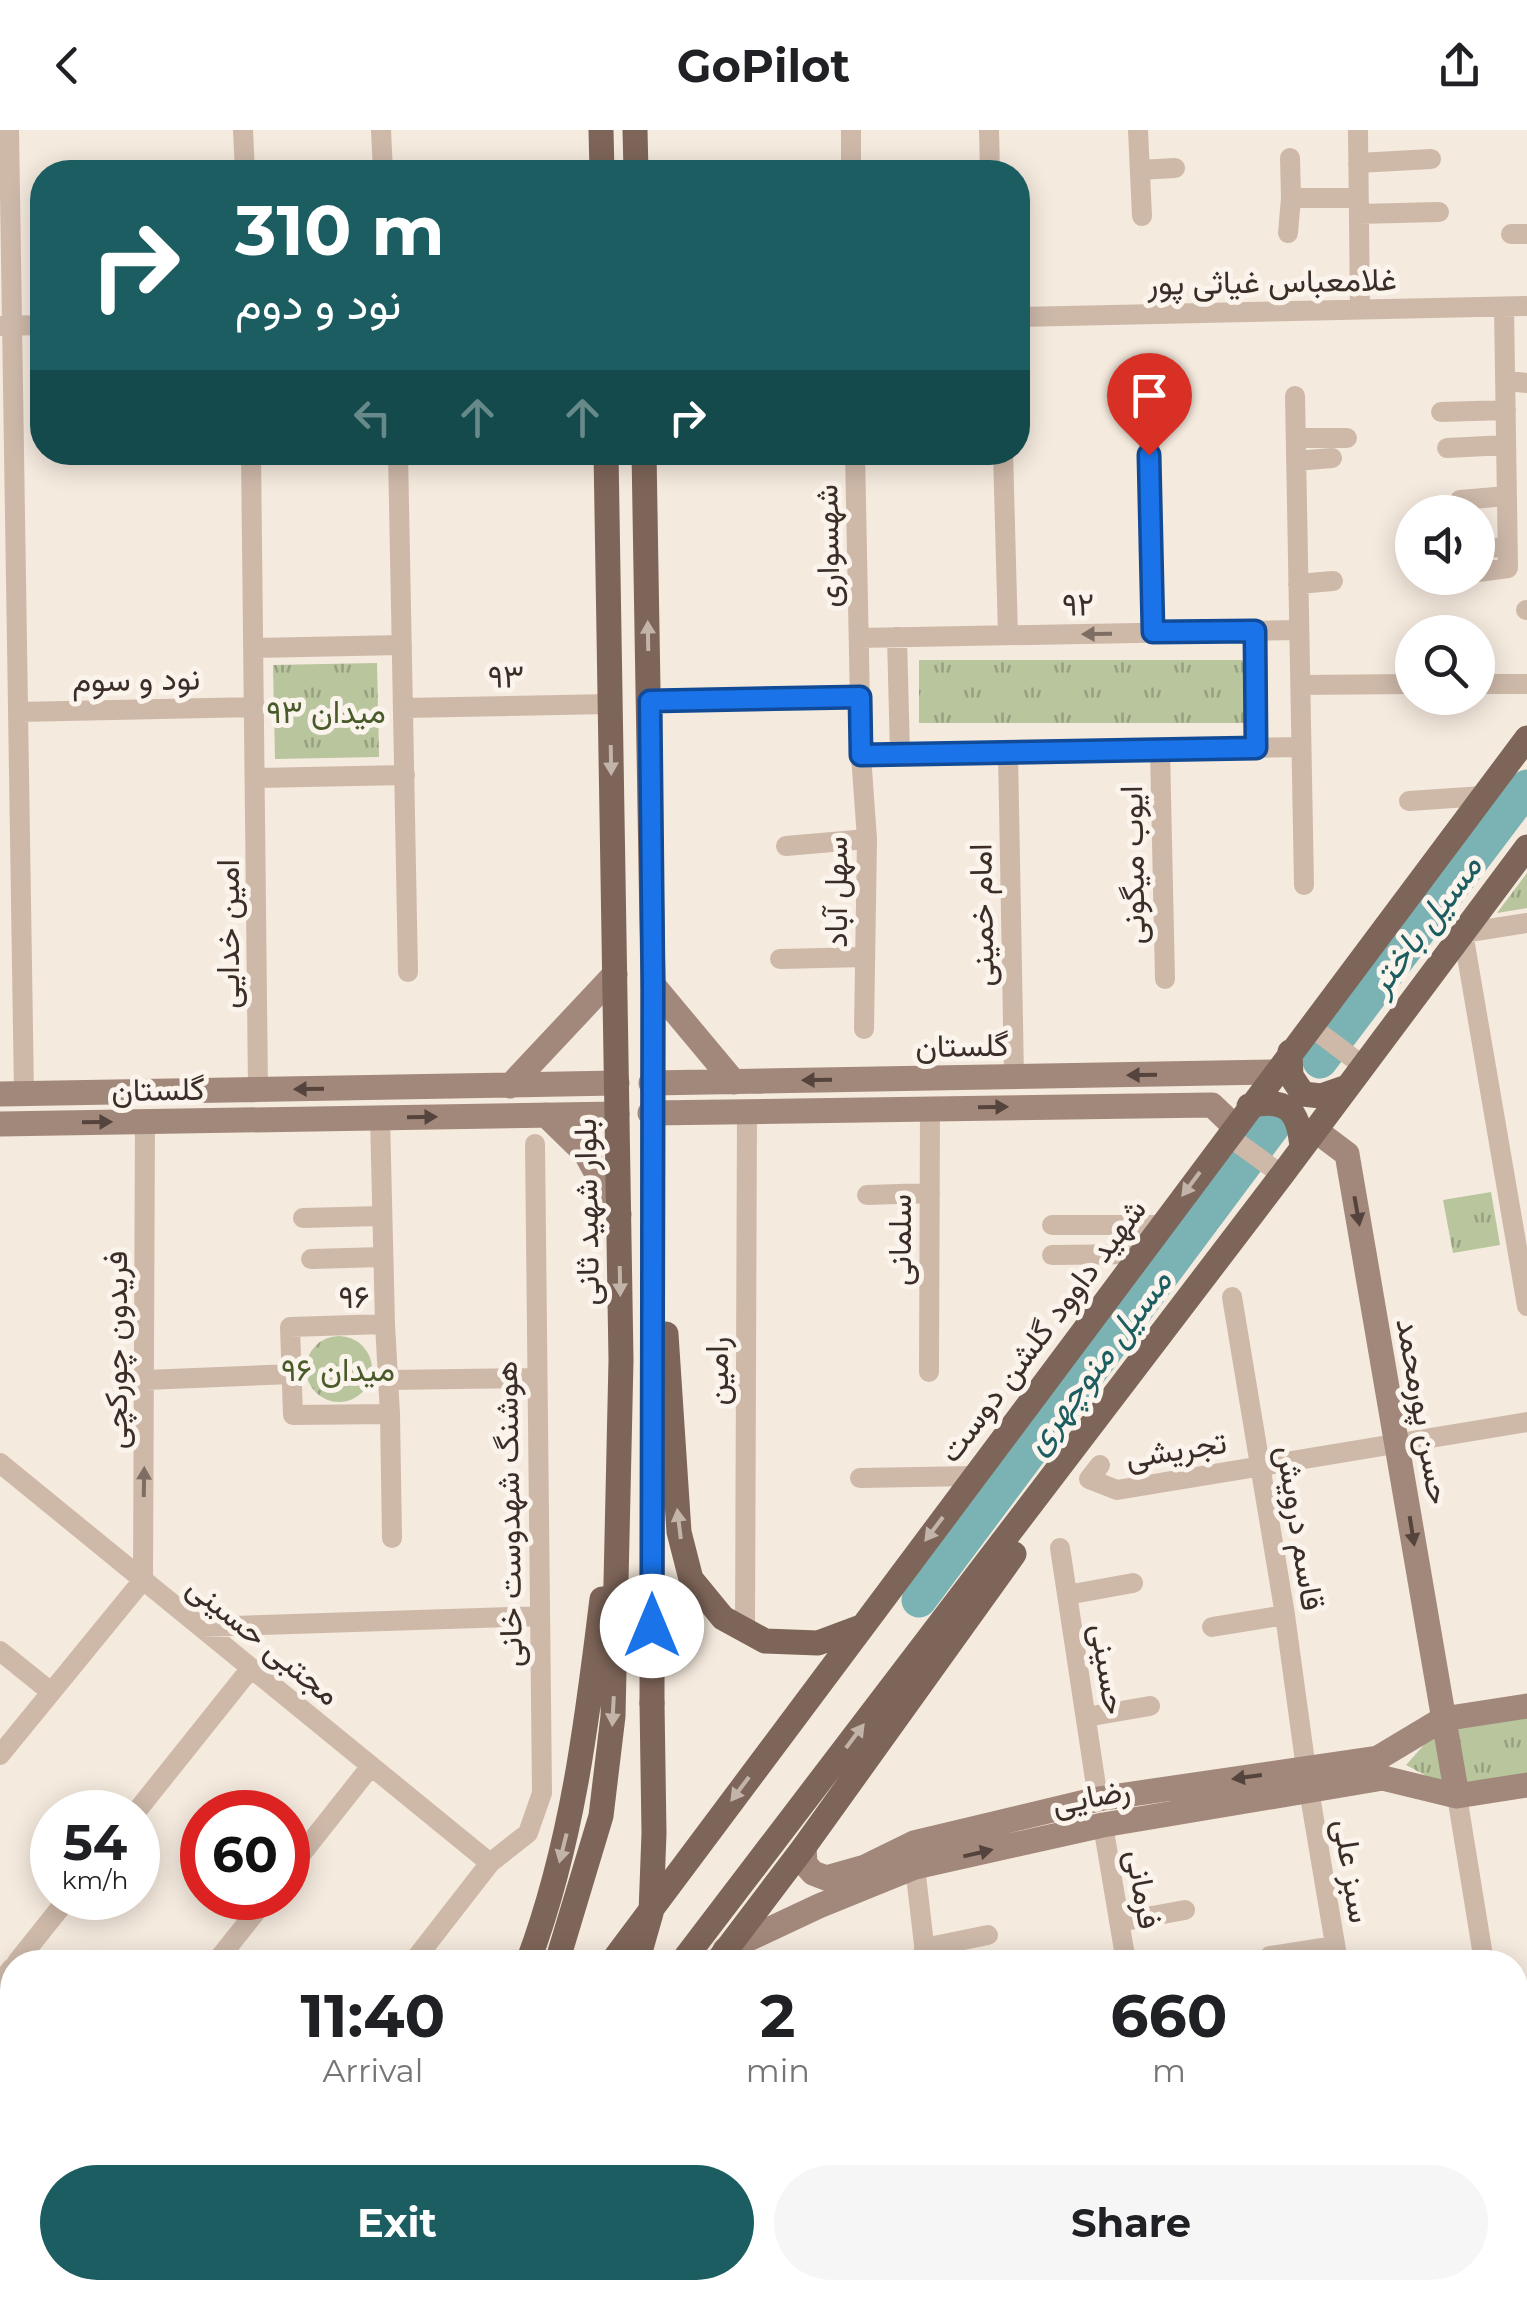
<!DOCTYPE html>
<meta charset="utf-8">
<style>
:root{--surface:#fff;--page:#f6f6f6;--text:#202124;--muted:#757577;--accent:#1b5d60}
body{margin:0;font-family:Montserrat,Vazirmatn,sans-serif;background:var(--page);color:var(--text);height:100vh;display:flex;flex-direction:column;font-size:38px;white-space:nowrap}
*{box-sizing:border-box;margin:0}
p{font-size:32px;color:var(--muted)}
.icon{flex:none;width:55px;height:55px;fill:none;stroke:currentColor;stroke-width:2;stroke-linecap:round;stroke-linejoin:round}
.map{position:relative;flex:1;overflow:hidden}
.drawer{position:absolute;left:0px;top:1820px;width:1528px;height:350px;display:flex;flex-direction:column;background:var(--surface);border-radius:40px 40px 0 0;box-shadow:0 5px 25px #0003}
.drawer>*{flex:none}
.hud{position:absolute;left:30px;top:30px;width:1000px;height:305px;border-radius:40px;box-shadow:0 5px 25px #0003;background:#1b5d60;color:#fff;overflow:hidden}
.tools{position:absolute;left:1395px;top:365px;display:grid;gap:20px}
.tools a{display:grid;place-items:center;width:100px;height:100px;border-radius:50%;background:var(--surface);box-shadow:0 5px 25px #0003;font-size:50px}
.speed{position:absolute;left:30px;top:1660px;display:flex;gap:20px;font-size:50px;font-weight:700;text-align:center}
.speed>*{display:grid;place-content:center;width:130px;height:130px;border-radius:50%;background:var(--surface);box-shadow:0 5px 25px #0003;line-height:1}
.speed small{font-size:25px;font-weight:400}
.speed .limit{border:15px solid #d22;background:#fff;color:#111}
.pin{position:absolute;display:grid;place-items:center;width:85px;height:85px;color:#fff;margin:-102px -42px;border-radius:50% 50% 50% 0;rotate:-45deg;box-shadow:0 0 10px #0007}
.pin .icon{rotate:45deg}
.me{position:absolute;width:110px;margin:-55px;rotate:0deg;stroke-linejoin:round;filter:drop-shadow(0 0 8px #0008)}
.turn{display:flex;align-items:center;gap:35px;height:210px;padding:0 40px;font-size:45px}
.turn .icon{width:130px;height:130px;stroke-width:2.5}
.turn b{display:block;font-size:70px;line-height:85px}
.lanes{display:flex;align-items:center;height:95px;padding:0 40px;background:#0003;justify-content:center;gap:50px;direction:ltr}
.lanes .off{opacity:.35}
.eta{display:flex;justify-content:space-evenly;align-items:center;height:170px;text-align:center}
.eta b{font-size:60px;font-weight:700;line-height:70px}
.primary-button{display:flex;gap:20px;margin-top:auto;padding:20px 40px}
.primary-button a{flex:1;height:115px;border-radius:60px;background:var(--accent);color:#fff;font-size:40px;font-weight:700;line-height:115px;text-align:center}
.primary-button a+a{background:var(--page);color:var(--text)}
header{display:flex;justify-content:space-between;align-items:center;height:130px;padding:0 40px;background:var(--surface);font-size:45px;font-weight:700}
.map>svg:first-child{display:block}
.park{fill:url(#park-tufts)}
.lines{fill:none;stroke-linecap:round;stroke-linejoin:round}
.river{stroke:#7bb3b4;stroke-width:35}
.street{stroke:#ceb9a9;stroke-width:20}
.secondary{stroke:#a2887a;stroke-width:25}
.primary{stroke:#7e6559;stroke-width:25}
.primary-bridge{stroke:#7e6559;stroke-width:25}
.oneway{fill:#7d6d63}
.oneway2{fill:#c3b4aa}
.oneway3{fill:#55443d}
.route-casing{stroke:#114b97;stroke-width:25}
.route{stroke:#1a73e8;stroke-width:18}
.labels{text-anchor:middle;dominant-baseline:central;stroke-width:10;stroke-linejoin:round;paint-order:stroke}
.street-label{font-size:32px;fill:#3b2e29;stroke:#fbf4ec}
.park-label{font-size:32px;fill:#4a5b2b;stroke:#fbf4ec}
.water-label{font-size:35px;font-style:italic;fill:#1b5d60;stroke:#fbf4ec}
</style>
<header><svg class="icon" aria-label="back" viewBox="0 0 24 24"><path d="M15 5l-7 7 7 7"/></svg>GoPilot<svg class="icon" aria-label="share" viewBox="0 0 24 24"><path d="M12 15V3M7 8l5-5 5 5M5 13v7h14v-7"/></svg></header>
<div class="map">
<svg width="1527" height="2170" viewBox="0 0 1527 2170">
<defs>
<pattern id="park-tufts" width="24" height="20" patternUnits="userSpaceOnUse" patternTransform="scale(2.5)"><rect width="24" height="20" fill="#b8c59d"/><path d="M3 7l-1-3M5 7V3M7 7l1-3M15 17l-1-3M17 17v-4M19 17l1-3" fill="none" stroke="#97a080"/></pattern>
</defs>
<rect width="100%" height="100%" fill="#f5eade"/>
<path class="park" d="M 919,530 L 1244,530 L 1244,593 L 919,593 Z
M 377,533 L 379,627 L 275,629 L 273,535 Z
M 1527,743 L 1527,778 L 1497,783 Z
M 1491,1062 L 1500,1115 L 1453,1123 L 1443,1070 Z
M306 1239a33 33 0 1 1 66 0a33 33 0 1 1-66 0Z
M 1527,1584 L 1527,1646 L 1449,1658 L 1406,1635 L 1439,1598 Z"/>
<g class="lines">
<path class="river" d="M 1320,931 L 1527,657
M 919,1470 L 1275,993"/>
<path class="street" d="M 9,0 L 24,964
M 243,0 L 245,42
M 381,0 L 383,42
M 989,0 L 990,42
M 1138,0 L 1142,86
M 1358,0 L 1360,180
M 1290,28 L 1291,68 L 1359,68
M 1358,33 L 1431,29
M 1140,40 L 1175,38
M 851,42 L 851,0
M 1359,84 L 1439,82
M 1288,103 L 1291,68
M 1511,104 L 1527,104
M 1018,187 L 1527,176
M 0,196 L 42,195
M 1506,251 L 1527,253
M 1295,266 L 1304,755
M 1441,282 L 1506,280
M 1149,290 L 1153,503
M 1296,308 L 1347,308
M 1447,318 L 1506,315
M 251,322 L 258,960
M 398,322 L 408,842
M 855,322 L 861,625 L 867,709 L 864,899
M 1003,322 L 1008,505
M 1296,331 L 1332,328
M 1460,370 L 1507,366
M 1478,418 L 1508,417
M 1478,442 L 1508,438 L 1504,177
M 1298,454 L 1333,451
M 1526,480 L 1527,480
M 1255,501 L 1256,618
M 897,507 L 900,624
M 859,508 L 1299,500
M 254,518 L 402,515
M 1478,554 L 1527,554
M 1300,555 L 1412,554
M 649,571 L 860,567
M 403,578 L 610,574
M 18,582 L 256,577
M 1160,620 L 1165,849
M 1008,622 L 1014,947
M 861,625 L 1301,617
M 257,648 L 405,645
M 1409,671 L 1483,666
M 786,716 L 867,709
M 1527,793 L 1463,803 L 1527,1176
M 780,829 L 865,827
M 1310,896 L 1362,935
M 380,987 L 385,1194
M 1227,1005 L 1282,1045
M 867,1065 L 930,1063
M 303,1088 L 381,1086
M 1052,1095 L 1161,1095
M 1052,1125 L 1139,1124
M 311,1129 L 382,1127
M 1232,1167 L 1285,1485 L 1306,1639
M 385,1194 L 390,1284 L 293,1285 L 290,1197 Z
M 929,1242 L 930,978
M 145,1250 L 292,1244
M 389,1250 L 536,1248
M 390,1284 L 392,1408
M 0,1333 L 490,1733
M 1100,1335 L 1089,1349 L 1117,1360 L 1527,1292
M 860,1348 L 974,1346
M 1060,1418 L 1098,1669
M 1067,1465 L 1133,1453
M 201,1497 L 539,1486
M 1212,1497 L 1285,1485
M 745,1500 L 747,981
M 0,1521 L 51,1562
M 1086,1587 L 1150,1576
M 0,1625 L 143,1450 L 145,991
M 1309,1660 L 1338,1832
M 1457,1666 L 1484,1832
M 136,1682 L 251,1538
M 1103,1695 L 1126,1832
M 915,1737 L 926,1832
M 288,1741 L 371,1636
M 1119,1792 L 1185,1780
M 924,1818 L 988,1805
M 1270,1826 L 1335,1816
M 17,1832 L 68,1768
M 216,1832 L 267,1768
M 413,1832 L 490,1733 L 528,1703 L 542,1663 L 535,1014
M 0,1853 L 12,1838
M 1515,2025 L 1527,2099
M 0,2107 L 12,2091
M 1515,2124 L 1527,2122
M 628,2158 L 628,2170
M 767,2158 L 770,2170
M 974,2158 L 976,2170
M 1179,2158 L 1181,2170
M 152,2170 L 161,2158
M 1233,2170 L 1309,2158"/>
<path class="secondary" d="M 653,855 L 734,952
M 651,953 L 1274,942
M 510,956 L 615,844
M 0,964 L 617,953
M 650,983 L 1212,975 L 1234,996
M 546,985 L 586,1024 L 619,1084
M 0,994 L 617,984
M 1315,1000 L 1347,1024 L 1457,1666
M 804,1717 L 805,1734 L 813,1743 L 826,1748 L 865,1737 L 914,1713 L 1098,1669 L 1378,1628 L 1443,1589 L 1527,1576
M 725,1820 L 819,1776 L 915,1737 L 1103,1695 L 1383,1648 L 1457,1666 L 1527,1655"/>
<path class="primary" d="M 601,0 L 602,42
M 635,0 L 636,42
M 644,322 L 653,855 L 652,1573
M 1290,922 L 1291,946 L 1303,964 L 1321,966 L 1347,957
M 1249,976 C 1288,967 1299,981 1302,1018
M 666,1204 L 679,1402 L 691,1449 L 723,1488 L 765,1511 L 818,1513 L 861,1497
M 528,1832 C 572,1715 587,1592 602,1469
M 557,1832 L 601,1686 L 613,1586 L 621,1230 L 606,322
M 612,1832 L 1527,608
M 682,1832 L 1282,1045 L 1527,717
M 717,1832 L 804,1717 L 1014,1424
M 356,2170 L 364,2158
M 383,2170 L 393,2158
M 422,2170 L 432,2158
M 453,2170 L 463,2158"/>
<path class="primary-bridge" d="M 637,1832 L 651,1783 L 654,1703 L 652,1573"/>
</g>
<defs><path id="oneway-solid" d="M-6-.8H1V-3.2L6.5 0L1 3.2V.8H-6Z" transform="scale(2.5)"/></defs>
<g class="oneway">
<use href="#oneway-solid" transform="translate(1097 504) rotate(179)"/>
<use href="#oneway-solid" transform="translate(144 1352) rotate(-89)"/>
</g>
<g class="oneway2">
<use href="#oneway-solid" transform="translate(648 506) rotate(-91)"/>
<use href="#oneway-solid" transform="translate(611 630) rotate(89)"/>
<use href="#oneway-solid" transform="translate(1191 1054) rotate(127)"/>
<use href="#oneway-solid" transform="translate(620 1151) rotate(89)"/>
<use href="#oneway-solid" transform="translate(679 1394) rotate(-97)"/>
<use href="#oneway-solid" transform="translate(934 1399) rotate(127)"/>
<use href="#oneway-solid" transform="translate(613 1581) rotate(93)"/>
<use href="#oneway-solid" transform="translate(855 1606) rotate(-53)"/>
<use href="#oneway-solid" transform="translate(740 1659) rotate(127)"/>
<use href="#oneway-solid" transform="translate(563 1718) rotate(104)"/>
</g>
<g class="oneway3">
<use href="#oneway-solid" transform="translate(1142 945) rotate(179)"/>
<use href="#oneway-solid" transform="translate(817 950) rotate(179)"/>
<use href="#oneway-solid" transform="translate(309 959) rotate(179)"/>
<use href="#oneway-solid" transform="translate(993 977) rotate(-1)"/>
<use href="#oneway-solid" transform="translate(422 987) rotate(-1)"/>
<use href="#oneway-solid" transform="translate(97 992) rotate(-1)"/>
<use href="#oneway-solid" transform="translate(1357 1081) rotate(80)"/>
<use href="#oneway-solid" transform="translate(1412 1401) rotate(81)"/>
<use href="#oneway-solid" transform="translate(1247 1647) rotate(172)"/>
<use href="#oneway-solid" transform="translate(978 1723) rotate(-13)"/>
</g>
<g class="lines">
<defs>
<path id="route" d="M 652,1496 L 653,855 L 650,571 L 860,567 L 861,625 L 1256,618 L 1255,501 L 1153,502 L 1149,325"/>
</defs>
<use href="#route" class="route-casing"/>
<use href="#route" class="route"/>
</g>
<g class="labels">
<g class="street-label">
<text transform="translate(1272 151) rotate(-1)">غلامعباس غیاثی پور</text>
<text transform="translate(827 416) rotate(-91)">شهسواری</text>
<text transform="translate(1078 474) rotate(-1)">۹۲</text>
<text transform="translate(506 546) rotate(-1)">۹۳</text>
<text transform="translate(136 549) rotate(-1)">نود و سوم</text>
<text transform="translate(1132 735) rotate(-91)">ایوب میگونی</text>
<text transform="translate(835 762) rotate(-90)">سهل آباد</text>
<text transform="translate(981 785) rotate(-91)">امام خمینی</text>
<text transform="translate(227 804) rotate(-90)">امین خدایی</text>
<text transform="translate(962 915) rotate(-1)">گلستان</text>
<text transform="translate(158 959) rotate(-1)">گلستان</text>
<text transform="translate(586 1082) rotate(-91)">بلوار شهید ثانی</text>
<text transform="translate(899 1110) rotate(-90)">سلمانی</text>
<text x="354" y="1166">۹۶</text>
<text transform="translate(1042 1200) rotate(-53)">شهید داوود گلشن دوست</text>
<text transform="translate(115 1220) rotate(-90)">فریدون چورکچی</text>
<text transform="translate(716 1241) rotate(-90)">رامین</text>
<text transform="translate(1424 1281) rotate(80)">حسن پورمحمد</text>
<text transform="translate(1176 1319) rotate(-9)">تجریشی</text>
<text transform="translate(508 1384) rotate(-91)">هوشنگ شهدوست خانی</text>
<text transform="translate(1301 1398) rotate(81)">قاسم درویش</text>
<text transform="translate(264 1510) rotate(39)">مجتبی حسینی</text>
<text transform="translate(1109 1539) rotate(81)">حسینی</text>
<text transform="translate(1091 1666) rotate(-11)">رضایی</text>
<text transform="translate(1353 1741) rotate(81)">سبز علی</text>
<text transform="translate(1144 1759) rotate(80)">فرمانی</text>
</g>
<g class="park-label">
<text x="326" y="581">میدان ۹۳</text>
<text x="338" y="1239">میدان ۹۶</text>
</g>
<g class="water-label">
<text transform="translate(1424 794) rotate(-53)">مسیل باختر</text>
<text transform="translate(1097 1231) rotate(-53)">مسیل منوچهری</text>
</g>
</g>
</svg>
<div class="tools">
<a><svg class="icon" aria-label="sound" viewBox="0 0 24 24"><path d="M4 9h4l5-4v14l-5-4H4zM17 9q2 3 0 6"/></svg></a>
<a><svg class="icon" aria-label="search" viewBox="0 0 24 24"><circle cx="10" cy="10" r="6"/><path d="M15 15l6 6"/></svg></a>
</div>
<div class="speed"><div>54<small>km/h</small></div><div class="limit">60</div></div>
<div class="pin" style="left:1149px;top:325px;background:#d93025"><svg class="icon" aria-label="arrive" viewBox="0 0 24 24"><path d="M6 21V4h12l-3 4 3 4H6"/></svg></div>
<svg class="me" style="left:652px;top:1496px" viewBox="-20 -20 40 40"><circle r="19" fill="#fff"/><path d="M0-13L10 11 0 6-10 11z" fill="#1a73e8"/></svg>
<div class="hud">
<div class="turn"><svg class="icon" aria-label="right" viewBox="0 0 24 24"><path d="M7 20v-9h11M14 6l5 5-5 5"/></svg><div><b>310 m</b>نود و دوم</div></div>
<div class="lanes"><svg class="icon off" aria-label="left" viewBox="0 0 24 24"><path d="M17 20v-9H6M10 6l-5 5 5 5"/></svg><svg class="icon off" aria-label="ahead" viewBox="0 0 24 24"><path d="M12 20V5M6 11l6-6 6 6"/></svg><svg class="icon off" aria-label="ahead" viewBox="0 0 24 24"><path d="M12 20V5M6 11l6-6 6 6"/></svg><svg class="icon" aria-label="right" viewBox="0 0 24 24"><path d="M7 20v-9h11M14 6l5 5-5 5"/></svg></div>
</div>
<section class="drawer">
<div class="eta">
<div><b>11:40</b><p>Arrival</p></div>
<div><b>2</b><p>min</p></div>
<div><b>660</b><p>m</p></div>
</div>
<div class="primary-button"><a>Exit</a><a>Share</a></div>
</section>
</div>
